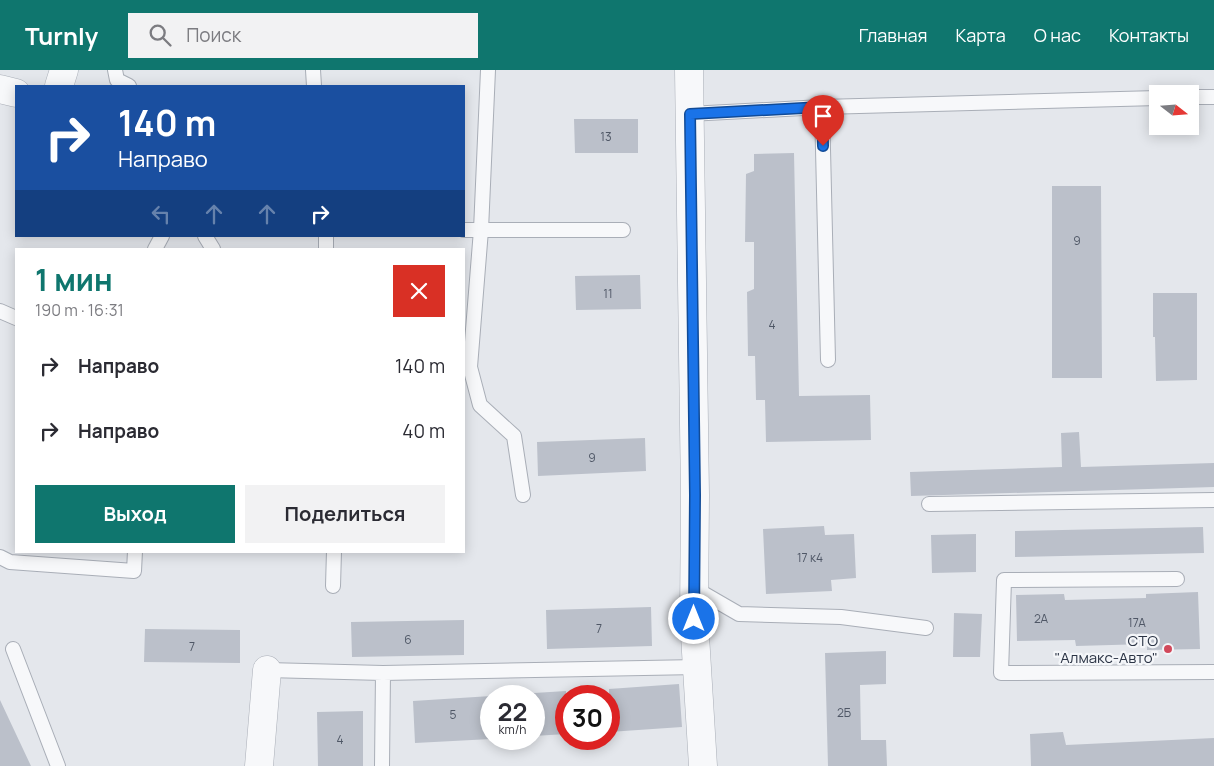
<!DOCTYPE html>
<html lang="ru">
<meta charset="utf-8">
<style>
:root{--surface:#fff;--page:#f2f2f3;--text:#2b2b33;--muted:#7c7c81;--accent:#0f766e}
body{margin:0;font-family:Manrope,sans-serif;background:var(--page);color:var(--text);height:100vh;display:flex;flex-direction:column;font-size:19px;white-space:nowrap}
*{box-sizing:border-box;margin:0}
p{font-size:16px;color:var(--muted)}
.icon{flex:none;width:28px;height:28px;fill:none;stroke:currentColor;stroke-width:2;stroke-linecap:round;stroke-linejoin:round}
.map{position:relative;flex:1;overflow:hidden}
.drawer{position:absolute;left:15px;top:178px;width:450px;height:305px;display:flex;flex-direction:column;background:var(--surface);border-radius:0px;box-shadow:0 2px 12px #0003}
.drawer>*{flex:none}
.banner{position:absolute;left:15px;top:15px;width:450px;height:152px;border-radius:0px;box-shadow:0 2px 12px #0003;background:#1a4fa0;color:#fff;overflow:hidden}
.needle{width:32px;rotate:107deg}
.tools{position:absolute;left:1149px;top:15px;display:grid;gap:10px}
.tools a{display:grid;place-items:center;width:50px;height:50px;border-radius:0px;background:var(--surface);box-shadow:0 2px 12px #0003;font-size:25px}
.speed{position:absolute;left:480px;top:615px;display:flex;gap:10px;font-size:25px;font-weight:700;text-align:center}
.speed>*{display:grid;place-content:center;width:65px;height:65px;border-radius:50%;background:var(--surface);box-shadow:0 2px 12px #0003;line-height:1}
.speed small{font-size:12px;font-weight:400}
.speed .limit{border:8px solid #d22;background:#fff;color:#111}
.pin{position:absolute;display:grid;place-items:center;width:42px;height:42px;color:#fff;margin:-51px -21px;border-radius:50% 50% 50% 0;rotate:-45deg;box-shadow:0 0 5px #0007}
.pin .icon{rotate:45deg}
.me{position:absolute;width:55px;margin:-28px;rotate:0deg;stroke-linejoin:round;filter:drop-shadow(0 0 4px #0008)}
.turn{display:flex;align-items:center;gap:18px;height:105px;padding:0 20px;font-size:22px}
.turn .icon{width:65px;height:65px;stroke-width:2.5}
.turn b{display:block;font-size:35px;line-height:42px}
.lanes{display:flex;align-items:center;height:48px;padding:0 20px;background:#0003;justify-content:center;gap:25px;direction:ltr}
.lanes .off{opacity:.35}
.round{display:grid;place-items:center;flex:none;width:52px;height:52px;border-radius:0px;background:var(--page)}
.overview{display:flex;align-items:center;justify-content:space-between;height:85px;padding:0 20px}
h1{font-size:30px;font-weight:700;line-height:38px;color:var(--accent)}
.cta{display:flex;gap:10px;margin-top:auto;padding:10px 20px}
.cta a{flex:1;height:58px;border-radius:0px;background:var(--accent);color:#fff;font-size:20px;font-weight:700;line-height:58px;text-align:center}
.cta a+a{background:var(--page);color:var(--text)}
ul{padding:0;list-style:none}
li{display:flex;align-items:center;gap:15px;height:65px;padding:0 20px}
li div{flex:1}
li b{display:block;font-size:19px}
li em{font-style:normal}
header{display:flex;align-items:center;gap:30px;box-sizing:border-box;height:70px;padding:0 25px;background:var(--accent);color:#fff}
header strong{font-size:24px}
nav{display:flex;gap:28px;margin-inline-start:auto;font-size:18px}
.search{width:350px;height:45px;background:var(--page);display:flex;align-items:center;gap:12px;box-sizing:border-box;padding:0 18px;border-radius:0px;color:var(--muted);font-size:19px}
.map>svg:first-child{display:block}
.building{fill:#bbc0ca}
.lines{fill:none;stroke-linecap:round;stroke-linejoin:round}
.lane-casing{stroke:#a9aeb7;stroke-width:16}
.street-casing{stroke:#a9aeb7;stroke-width:29}
.lane{stroke:#f7f8fa;stroke-width:14}
.street{stroke:#f7f8fa;stroke-width:28}
.route-casing{stroke:#114b97;stroke-width:12}
.route{stroke:#1a73e8;stroke-width:9}
.poi-dot{fill:#d1495b;stroke:#f4f6f9;stroke-width:2}
.labels{text-anchor:middle;dominant-baseline:central;stroke-width:4.5;stroke-linejoin:round;paint-order:stroke}
.number-label{font-size:12px;fill:#4f5766}
.poi-label{font-size:15px;fill:#2b3445;stroke:#f4f6f9;text-anchor:end}
</style>
<header>
<strong>Turnly</strong>
<div class="search"><svg class="icon" aria-label="search" viewBox="0 0 24 24"><circle cx="10" cy="10" r="6"/><path d="M15 15l6 6"/></svg>Поиск</div>
<nav><a>Главная</a><a>Карта</a><a>О нас</a><a>Контакты</a></nav>
</header>
<div class="map">
<svg width="1214" height="696" viewBox="0 0 1214 696">
<rect width="100%" height="100%" fill="#e4e7ec"/>
<path class="building" d="M 574,49 L 638,49 L 638,83 L 575,83 Z
M 794,83 L 799,326 L 870,325 L 871,370 L 766,372 L 765,330 L 756,330 L 755,286 L 748,286 L 747,222 L 754,219 L 754,172 L 745,172 L 746,104 L 754,101 L 754,84 Z
M 1052,116 L 1101,116 L 1102,308 L 1052,308 Z
M 640,205 L 641,239 L 576,240 L 575,206 Z
M 1153,223 L 1197,223 L 1197,310 L 1156,311 L 1155,267 L 1153,267 Z
M 1079,362 L 1081,397 L 1214,393 L 1214,417 L 911,426 L 910,402 L 1062,397 L 1061,363 Z
M 645,368 L 646,401 L 538,406 L 537,372 Z
M 824,456 L 825,465 L 854,464 L 856,508 L 831,510 L 832,521 L 766,524 L 763,459 Z
M 1203,457 L 1204,483 L 1015,487 L 1015,461 Z
M 976,464 L 976,502 L 932,503 L 931,465 Z
M 1198,522 L 1200,579 L 1147,580 L 1147,574 L 1076,576 L 1075,570 L 1017,571 L 1016,525 L 1064,524 L 1065,530 L 1146,528 L 1146,524 Z
M 651,537 L 652,576 L 547,579 L 546,540 Z
M 954,543 L 982,544 L 980,587 L 953,587 Z
M 464,550 L 464,585 L 352,587 L 351,552 Z
M 145,559 L 240,560 L 240,593 L 144,592 Z
M 886,581 L 886,614 L 860,615 L 861,670 L 886,670 L 887,696 L 828,696 L 825,583 Z
M 679,614 L 682,657 L 609,662 L 609,619 Z
M 566,621 L 566,664 L 534,666 L 534,623 Z
M 491,626 L 491,669 L 415,673 L 413,631 Z
M 0,630 L 31,696 L 0,696 Z
M 363,641 L 363,696 L 318,696 L 317,642 Z
M 1063,662 L 1066,675 L 1214,668 L 1214,696 L 1031,696 L 1030,664 Z"/>
<g class="lines">
<defs>
<path id="lane" d="M 115,0 L 117,10 L 129,16
M 313,0 L 314,16
M 488,0 L 481,160 L 470,297 L 480,335 L 514,366 L 523,425
M 1190,27 L 1214,27
M 822,37 L 828,290
M 689,44 L 822,37 L 1158,28
M 464,160 L 623,160
M 205,166 L 213,179
M 326,166 L 326,179
M 155,179 L 162,166
M 0,241 L 16,248
M 929,434 L 1214,430
M 0,487 L 10,492 L 134,501 L 135,481
M 1177,509 L 1004,510 L 1001,603 L 1214,602
M 333,516 L 334,481
M 694,518 L 739,544 L 841,547 L 926,558
M 13,579 L 58,696
M 267,600 L 383,603 L 698,597
M 382,696 L 383,603"/>
<path id="street" d="M 689,0 L 695,425 L 694,549 L 703,696
M 59,16 L 64,0
M 0,19 L 16,23
M 259,696 L 267,600"/>
</defs>
<use href="#lane" class="lane-casing"/>
<use href="#street" class="street-casing"/>
<use href="#lane" class="lane"/>
<use href="#street" class="street"/>
</g>
<g class="lines">
<defs>
<path id="route" d="M 694,549 L 695,425 L 690,44 L 822,37 L 823,76"/>
</defs>
<use href="#route" class="route-casing"/>
<use href="#route" class="route"/>
</g>
<circle class="poi-dot" cx="1168" cy="579" r="5"/>
<g class="labels">
<g class="number-label">
<text x="606" y="66">13</text>
<text x="1077" y="170">9</text>
<text x="608" y="223">11</text>
<text x="772" y="254">4</text>
<text x="592" y="387">9</text>
<text x="810" y="487">17 к4</text>
<text x="1041" y="548">2А</text>
<text x="1137" y="552">17А</text>
<text x="599" y="558">7</text>
<text x="408" y="569">6</text>
<text x="192" y="576">7</text>
<text x="844" y="642">2Б</text>
<text x="453" y="644">5</text>
<text x="340" y="669">4</text>
</g>
<g class="poi-label">
<text x="1158" y="570">СТО<tspan x="1158" dy="17">"Алмакс-Авто"</tspan></text>
</g>
</g>
</svg>
<div class="tools">
<a><svg class="needle" viewBox="-14 -14 28 28"><path d="M0-13l5 13h-10z" fill="#e53935"/><path d="M0 13l5-13h-10z" fill="#7c7c81"/></svg></a>
</div>
<div class="speed"><div>22<small>km/h</small></div><div class="limit">30</div></div>
<div class="pin" style="left:823px;top:76px;background:#d93025"><svg class="icon" aria-label="arrive" viewBox="0 0 24 24"><path d="M6 21V4h12l-3 4 3 4H6"/></svg></div>
<svg class="me" style="left:694px;top:549px" viewBox="-20 -20 40 40"><circle r="17" fill="#1a73e8" stroke="#fff" stroke-width="3"/><path d="M0-11L8 9 0 5-8 9z" fill="#fff"/></svg>
<div class="banner">
<div class="turn"><svg class="icon" aria-label="right" viewBox="0 0 24 24"><path d="M7 20v-9h11M14 6l5 5-5 5"/></svg><div><b>140 m</b>Направо</div></div>
<div class="lanes"><svg class="icon off" aria-label="left" viewBox="0 0 24 24"><path d="M17 20v-9H6M10 6l-5 5 5 5"/></svg><svg class="icon off" aria-label="ahead" viewBox="0 0 24 24"><path d="M12 20V5M6 11l6-6 6 6"/></svg><svg class="icon off" aria-label="ahead" viewBox="0 0 24 24"><path d="M12 20V5M6 11l6-6 6 6"/></svg><svg class="icon" aria-label="right" viewBox="0 0 24 24"><path d="M7 20v-9h11M14 6l5 5-5 5"/></svg></div>
</div>
<section class="drawer">
<div class="overview"><div><h1>1 мин</h1><p>190 m · 16:31</p></div><a class="round" style="background:#d93025;color:#fff"><svg class="icon" aria-label="close" viewBox="0 0 24 24"><path d="M6 6l12 12M18 6L6 18"/></svg></a></div>
<ul>
<li><svg class="icon" aria-label="right" viewBox="0 0 24 24"><path d="M7 20v-9h11M14 6l5 5-5 5"/></svg><div><b>Направо</b></div><em>140 m</em></li>
<li><svg class="icon" aria-label="right" viewBox="0 0 24 24"><path d="M7 20v-9h11M14 6l5 5-5 5"/></svg><div><b>Направо</b></div><em>40 m</em></li>
</ul>
<div class="cta"><a>Выход</a><a>Поделиться</a></div>
</section>
</div>
